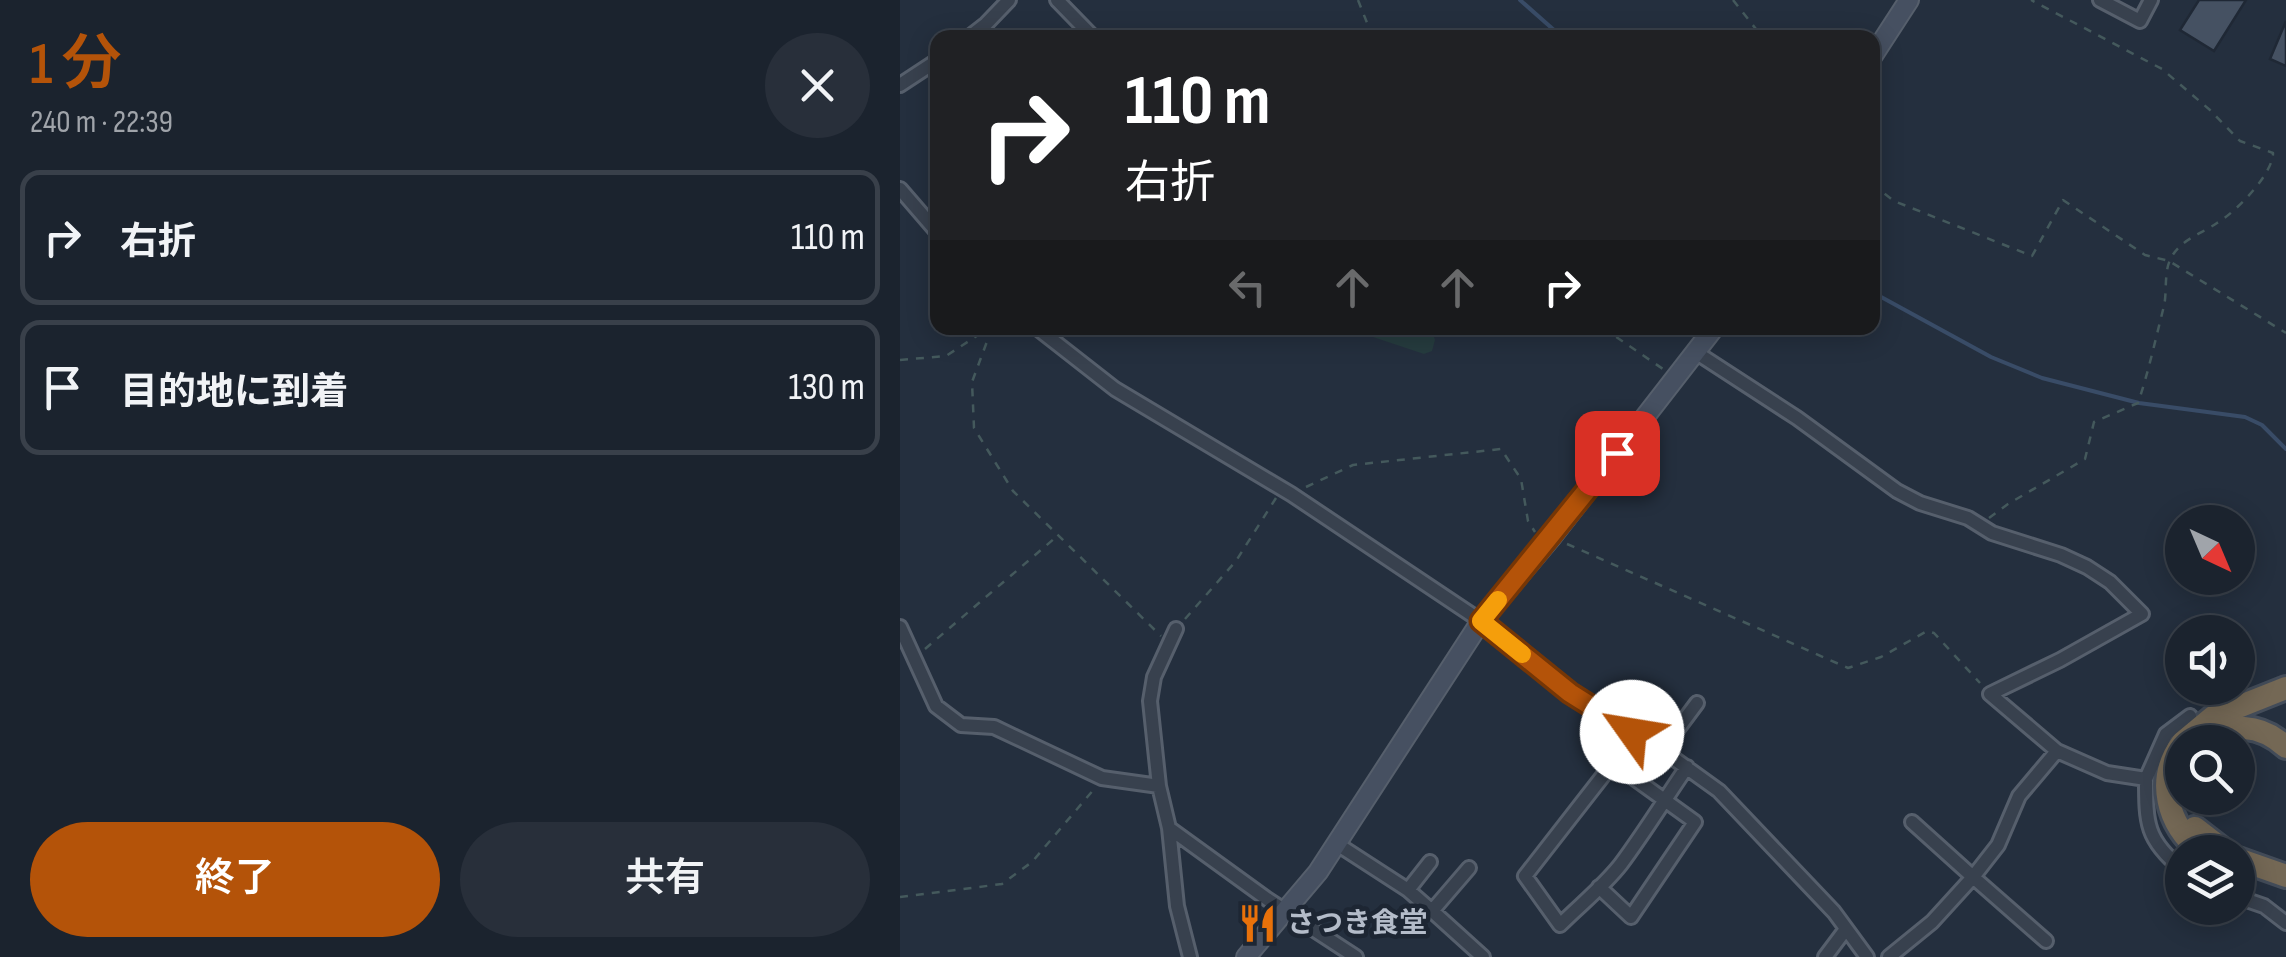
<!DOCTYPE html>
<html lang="ja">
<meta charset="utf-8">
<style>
:root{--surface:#1b232e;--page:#282f3a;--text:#f1f3f6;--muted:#a0a4aa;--line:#39404a;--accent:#b45309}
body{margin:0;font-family:"Sofia Sans Condensed","Noto Sans JP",sans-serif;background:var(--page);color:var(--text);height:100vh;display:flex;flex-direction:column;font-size:38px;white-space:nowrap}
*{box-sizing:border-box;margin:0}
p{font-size:32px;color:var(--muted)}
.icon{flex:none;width:55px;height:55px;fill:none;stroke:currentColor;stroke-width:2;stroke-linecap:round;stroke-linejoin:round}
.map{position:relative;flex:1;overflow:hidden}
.drawer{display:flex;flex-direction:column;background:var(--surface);width:900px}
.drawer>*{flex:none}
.banner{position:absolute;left:30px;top:30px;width:950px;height:305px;border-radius:20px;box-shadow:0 5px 25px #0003,0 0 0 2px var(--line);background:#202124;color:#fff;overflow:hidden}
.needle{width:65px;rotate:136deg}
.tools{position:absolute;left:1265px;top:505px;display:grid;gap:20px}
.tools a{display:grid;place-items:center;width:90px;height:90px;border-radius:50%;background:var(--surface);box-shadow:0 5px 25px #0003,0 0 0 2px var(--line);font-size:50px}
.pin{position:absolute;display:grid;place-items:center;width:85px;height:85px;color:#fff;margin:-42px;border-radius:20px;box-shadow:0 5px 15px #0006}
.me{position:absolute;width:110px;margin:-55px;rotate:302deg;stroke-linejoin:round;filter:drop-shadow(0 0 8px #0008)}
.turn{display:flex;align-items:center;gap:35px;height:210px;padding:0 30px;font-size:45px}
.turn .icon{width:130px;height:130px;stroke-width:2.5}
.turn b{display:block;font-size:70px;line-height:85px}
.lanes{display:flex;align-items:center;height:95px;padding:0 30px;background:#0003;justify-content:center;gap:50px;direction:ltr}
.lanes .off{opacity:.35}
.round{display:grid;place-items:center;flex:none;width:105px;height:105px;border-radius:52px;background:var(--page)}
.summary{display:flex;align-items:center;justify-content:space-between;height:170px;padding:0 30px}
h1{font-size:60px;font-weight:600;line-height:75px;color:var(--accent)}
.primary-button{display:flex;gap:20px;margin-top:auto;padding:20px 30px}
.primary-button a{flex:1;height:115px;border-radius:60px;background:var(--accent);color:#fff;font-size:40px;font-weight:600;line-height:115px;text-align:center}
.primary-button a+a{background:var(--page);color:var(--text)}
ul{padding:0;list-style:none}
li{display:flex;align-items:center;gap:30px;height:135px;margin:0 20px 15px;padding:0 10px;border:5px solid var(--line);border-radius:20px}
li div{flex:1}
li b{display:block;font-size:38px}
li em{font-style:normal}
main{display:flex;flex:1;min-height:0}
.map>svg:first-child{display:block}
.green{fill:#263c3f}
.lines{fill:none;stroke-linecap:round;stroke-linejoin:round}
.stream{stroke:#394c67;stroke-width:4}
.building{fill:#455162;stroke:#1f2835;stroke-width:2.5}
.street-casing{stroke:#565f6c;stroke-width:18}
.secondary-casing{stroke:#565f6c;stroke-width:22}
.highway-casing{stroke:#434c59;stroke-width:28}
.path{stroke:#44595c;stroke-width:2.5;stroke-dasharray:8 8;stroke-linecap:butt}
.street{stroke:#38414e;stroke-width:12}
.secondary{stroke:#465061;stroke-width:18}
.highway{stroke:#746855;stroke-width:22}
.route-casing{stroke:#753606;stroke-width:25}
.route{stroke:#b45309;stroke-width:18}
.slow{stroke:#f59e0b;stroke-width:18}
.labels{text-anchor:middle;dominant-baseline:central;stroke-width:9;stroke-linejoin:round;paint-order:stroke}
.poi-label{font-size:28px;font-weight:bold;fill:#b4bcc9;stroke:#1d2633;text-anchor:start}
</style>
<main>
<section class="drawer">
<div class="summary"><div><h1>1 分</h1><p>240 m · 22:39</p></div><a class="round"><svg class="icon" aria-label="close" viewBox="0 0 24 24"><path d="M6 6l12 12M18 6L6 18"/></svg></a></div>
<ul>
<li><svg class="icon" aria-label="right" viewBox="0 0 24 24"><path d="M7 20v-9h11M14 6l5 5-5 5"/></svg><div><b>右折</b></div><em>110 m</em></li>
<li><svg class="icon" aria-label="arrive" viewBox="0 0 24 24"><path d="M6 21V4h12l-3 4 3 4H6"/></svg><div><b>目的地に到着</b></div><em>130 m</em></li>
</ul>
<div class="primary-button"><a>終了</a><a>共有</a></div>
</section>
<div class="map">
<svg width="1386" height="957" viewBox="0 0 1386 957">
<rect width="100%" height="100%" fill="#242f3e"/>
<path class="green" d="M 446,328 L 531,328 L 535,340 L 532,351 L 524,354 Z"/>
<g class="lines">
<path class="stream" d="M 620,0 L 663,38
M 972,292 L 1091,357 L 1142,378 L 1239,403 L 1345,417 L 1362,425 L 1386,449"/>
</g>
<path class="building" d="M 1299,0 L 1346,0 L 1314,51 L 1280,30 Z
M 1386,21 L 1386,66 L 1370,59 Z"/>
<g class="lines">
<defs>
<path id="street" d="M 157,0 L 194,38
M 1200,0 L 1240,21 L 1251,0
M 68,38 L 86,24 L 109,0
M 0,85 L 38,60
M 0,189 L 38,233
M 137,328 L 215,389 L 391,494 L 581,621 L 670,693 L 762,750 L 819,791 L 934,912 L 967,957
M 797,353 L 897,418 L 997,491 L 1020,503 L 1068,518 L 1092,533 L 1161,555 L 1187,567 L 1210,582 L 1242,614 L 1160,660 L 1090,694 L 1157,751
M 0,627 L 36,706 L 61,725 L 94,727 L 202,778 L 259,786
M 276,629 L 254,677 L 250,701 L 259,786 L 269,828 L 277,906 L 290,957
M 762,750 L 797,703
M 1246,779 L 1266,734 L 1290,716
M 269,828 L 367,899 L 456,957
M 437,844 L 508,890 L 532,911 L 569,868
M 699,887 L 731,917 L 795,822 L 713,763 L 625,876 L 660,925 C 680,905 704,886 721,864 C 744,833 765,799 787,767
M 508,890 L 530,862
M 1338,897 L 1364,906 L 1386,923
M 530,909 L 583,957
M 1146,941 L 1073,877 L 1098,845 L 1119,796 L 1157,751 L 1207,773 L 1246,779 C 1246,823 1246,840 1282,869
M 925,957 L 946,929
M 989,957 L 1032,922 L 1073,877 L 1012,822"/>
<path id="secondary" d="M 972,57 L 1009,0
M 346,957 L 418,872 L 581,621 L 651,538 L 814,328"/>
<path id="highway" d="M 1283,742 L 1313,717 L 1386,688
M 1301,742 C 1329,722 1360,723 1386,747
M 1282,743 C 1255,780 1267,824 1301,852
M 1295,828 L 1326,852
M 1338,859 L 1386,876"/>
</defs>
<use href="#street" class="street-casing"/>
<use href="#secondary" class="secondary-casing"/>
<use href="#highway" class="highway-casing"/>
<path class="path" d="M 458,0 L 473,38
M 833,0 L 863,38
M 972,184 L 994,201 L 1132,256 L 1163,200 L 1245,255 L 1269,261 L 1386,333
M 92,328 L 72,382 L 74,428 L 113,491 L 261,636
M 703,328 L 763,369
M 0,360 L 46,356 L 89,328
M 406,487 L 453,465 L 601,449 L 621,479 L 628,521 L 635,532
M 1089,518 L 1108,504 L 1185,459 L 1194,422 L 1238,403 C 1248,374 1256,337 1264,306 C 1267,293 1264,273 1270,260 C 1279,240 1301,234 1317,223 C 1336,212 1373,174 1373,153 L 1340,141 L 1310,110 L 1262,69 L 1131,0
M 667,544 L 948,668 L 981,657 L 1027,631 L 1034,633 L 1080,683
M 285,619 L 336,561 L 376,498
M 25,649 L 155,538
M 0,897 L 102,884 L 132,862 L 195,788"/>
<use href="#street" class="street"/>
<use href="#secondary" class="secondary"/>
<use href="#highway" class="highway"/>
</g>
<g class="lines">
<defs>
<path id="route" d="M 717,453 L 581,621 L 670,693 L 732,732"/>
</defs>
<use href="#route" class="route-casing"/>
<use href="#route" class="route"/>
<path class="slow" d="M 598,600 L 581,621 L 622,654"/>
</g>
<defs>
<symbol id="restaurant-bare" viewBox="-9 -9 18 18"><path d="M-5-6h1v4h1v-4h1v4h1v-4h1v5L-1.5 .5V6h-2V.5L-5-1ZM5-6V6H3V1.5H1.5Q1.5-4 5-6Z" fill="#e8710a" stroke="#1d2633" stroke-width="2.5" paint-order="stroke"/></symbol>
</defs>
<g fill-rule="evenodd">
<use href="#restaurant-bare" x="330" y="896" width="55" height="55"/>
</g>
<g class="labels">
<g class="poi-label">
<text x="387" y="923">さつき食堂</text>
</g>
</g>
</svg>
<div class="tools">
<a><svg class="needle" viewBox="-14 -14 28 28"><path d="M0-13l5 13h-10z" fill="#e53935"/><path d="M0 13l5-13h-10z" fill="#a0a4aa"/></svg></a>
<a><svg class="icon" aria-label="sound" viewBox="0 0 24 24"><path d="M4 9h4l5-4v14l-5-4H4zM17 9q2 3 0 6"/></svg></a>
<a><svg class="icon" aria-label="search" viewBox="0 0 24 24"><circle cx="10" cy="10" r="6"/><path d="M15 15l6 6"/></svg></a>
<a><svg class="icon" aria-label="layers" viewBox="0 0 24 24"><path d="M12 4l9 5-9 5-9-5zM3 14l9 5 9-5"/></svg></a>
</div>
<div class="pin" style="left:717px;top:453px;background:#d93025"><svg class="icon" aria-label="arrive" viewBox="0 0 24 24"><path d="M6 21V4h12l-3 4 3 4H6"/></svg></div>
<svg class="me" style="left:732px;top:732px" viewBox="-20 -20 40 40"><circle r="19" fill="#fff"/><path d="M0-13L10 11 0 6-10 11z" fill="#b45309"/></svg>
<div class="banner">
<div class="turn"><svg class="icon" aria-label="right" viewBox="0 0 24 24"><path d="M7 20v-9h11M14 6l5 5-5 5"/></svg><div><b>110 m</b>右折</div></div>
<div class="lanes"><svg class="icon off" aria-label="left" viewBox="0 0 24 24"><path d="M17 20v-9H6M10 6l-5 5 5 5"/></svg><svg class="icon off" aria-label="ahead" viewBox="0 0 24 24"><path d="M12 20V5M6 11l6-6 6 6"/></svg><svg class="icon off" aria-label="ahead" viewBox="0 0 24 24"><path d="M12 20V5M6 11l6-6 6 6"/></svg><svg class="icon" aria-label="right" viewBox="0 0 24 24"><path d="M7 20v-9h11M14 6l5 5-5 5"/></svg></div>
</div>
</div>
</main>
